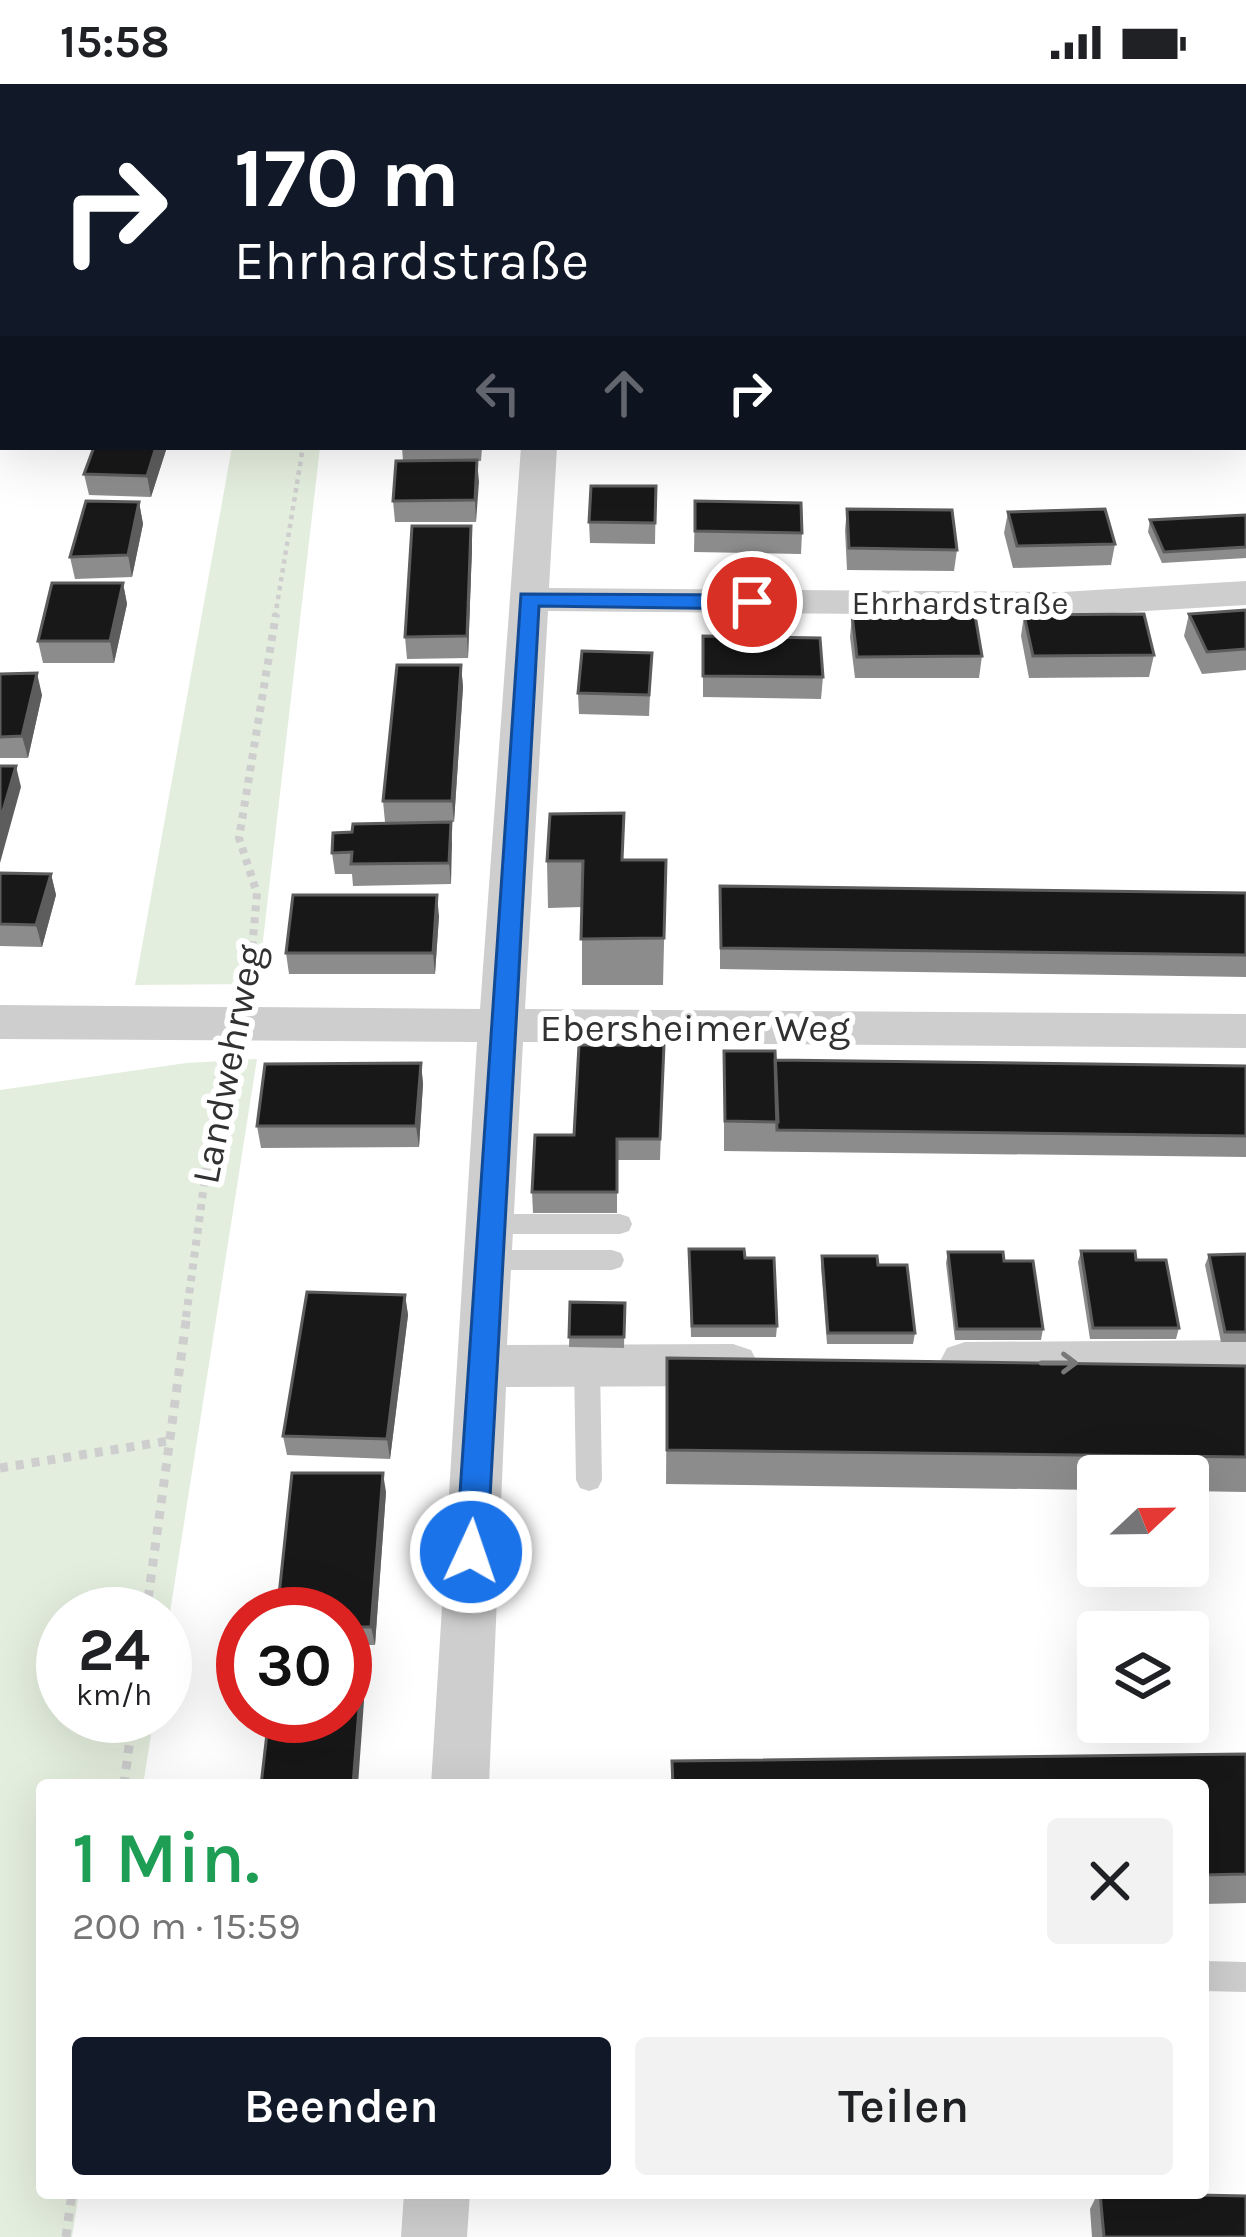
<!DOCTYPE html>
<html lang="de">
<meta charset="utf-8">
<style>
:root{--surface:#fff;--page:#f2f2f2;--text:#202124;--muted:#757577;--accent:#111827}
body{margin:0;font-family:Karla,sans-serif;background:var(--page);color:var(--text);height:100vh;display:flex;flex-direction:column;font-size:45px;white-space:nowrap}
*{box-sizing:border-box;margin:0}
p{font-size:39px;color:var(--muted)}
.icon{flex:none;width:66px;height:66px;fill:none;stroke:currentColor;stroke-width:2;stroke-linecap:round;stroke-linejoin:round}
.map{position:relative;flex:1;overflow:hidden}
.details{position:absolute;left:36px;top:1695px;width:1173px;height:420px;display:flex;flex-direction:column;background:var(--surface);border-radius:12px;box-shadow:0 12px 48px #0002}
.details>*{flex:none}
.guide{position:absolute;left:0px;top:0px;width:1248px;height:366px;box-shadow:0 12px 48px #0002;background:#111827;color:#fff;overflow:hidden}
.needle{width:78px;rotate:68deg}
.controls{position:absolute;left:1077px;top:1371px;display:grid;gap:24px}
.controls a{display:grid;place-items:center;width:132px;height:132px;border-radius:12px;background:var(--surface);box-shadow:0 12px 48px #0002;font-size:60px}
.speed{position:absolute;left:36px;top:1503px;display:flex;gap:24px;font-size:60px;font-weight:700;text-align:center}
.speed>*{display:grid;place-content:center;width:156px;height:156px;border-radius:50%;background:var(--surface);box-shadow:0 12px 48px #0002;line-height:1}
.speed small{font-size:30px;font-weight:400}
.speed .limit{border:18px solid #d22;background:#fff;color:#111}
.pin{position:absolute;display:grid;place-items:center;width:102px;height:102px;color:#fff;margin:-51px;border:6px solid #fff;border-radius:50%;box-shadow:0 3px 12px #0007}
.me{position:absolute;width:132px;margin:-66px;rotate:3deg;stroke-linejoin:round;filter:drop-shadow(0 0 9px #0008)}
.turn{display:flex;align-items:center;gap:42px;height:252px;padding:0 36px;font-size:54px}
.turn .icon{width:156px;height:156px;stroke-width:2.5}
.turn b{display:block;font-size:84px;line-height:102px}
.lanes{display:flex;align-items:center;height:114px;padding:0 36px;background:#0003;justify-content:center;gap:60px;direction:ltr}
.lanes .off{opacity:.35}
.round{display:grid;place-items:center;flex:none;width:126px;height:126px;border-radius:12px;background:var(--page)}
.head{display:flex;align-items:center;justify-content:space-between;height:204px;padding:0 36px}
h1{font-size:72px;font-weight:600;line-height:90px;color:#1e9e55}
.primary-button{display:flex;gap:24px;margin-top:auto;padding:24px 36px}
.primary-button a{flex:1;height:138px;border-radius:12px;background:var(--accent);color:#fff;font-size:48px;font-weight:600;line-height:138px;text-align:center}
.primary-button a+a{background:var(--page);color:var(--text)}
.status{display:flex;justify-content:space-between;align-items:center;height:84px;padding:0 60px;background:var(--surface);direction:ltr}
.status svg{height:33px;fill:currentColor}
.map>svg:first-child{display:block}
.green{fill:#e4eede}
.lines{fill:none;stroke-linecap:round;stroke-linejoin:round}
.path-far2{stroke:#cecece;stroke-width:4.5;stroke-dasharray:4.5 4.5;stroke-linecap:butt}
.path-far1{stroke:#cecece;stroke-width:8;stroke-dasharray:6 6;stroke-linecap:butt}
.path{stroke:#cecece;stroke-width:9;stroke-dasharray:8 8;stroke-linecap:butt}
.service{fill:#cecece;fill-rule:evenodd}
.minor{fill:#cecece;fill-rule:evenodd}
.wall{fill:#8c8c8c}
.shaded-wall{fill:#5d5d5d}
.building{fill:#181818;stroke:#5d5d5d;stroke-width:3}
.oneway{stroke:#787878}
.route{fill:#1a73e8;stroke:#114b97;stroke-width:3}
.labels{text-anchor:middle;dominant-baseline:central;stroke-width:12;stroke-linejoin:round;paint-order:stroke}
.far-street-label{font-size:33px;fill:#313131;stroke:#fff}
.street-label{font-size:39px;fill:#313131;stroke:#fff}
</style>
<div class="status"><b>15:58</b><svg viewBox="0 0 49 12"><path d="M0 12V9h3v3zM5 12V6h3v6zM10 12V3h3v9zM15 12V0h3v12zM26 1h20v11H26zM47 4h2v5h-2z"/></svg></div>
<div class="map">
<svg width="1246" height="2153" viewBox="0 0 1246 2153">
<rect width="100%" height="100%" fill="#fff"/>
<path class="green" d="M 232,363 L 320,363 L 258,900 L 135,901 Z
M 257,975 L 165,1560 L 165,1530 L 63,1530 L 63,1632 L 154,1632 L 143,1701 L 42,1701 L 42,2109 L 79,2109 L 72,2153 L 0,2153 L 0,1006 L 186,979 Z"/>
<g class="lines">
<path class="path-far2" d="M 275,533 L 303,363"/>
<path class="path-far1" d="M 249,899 L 257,809 L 239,754 L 276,530
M 186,1233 L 220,984"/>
<path class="path" d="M 0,1384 L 168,1357
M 146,1530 L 187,1230
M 124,1701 L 133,1632
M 66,2153 L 72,2109"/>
<path class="service" d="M 489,1130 L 620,1130 L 629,1133 L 632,1140 L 629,1147 L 620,1150 L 489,1150 L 480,1147 L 477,1140 L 480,1133 Z
M 486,1166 L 612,1166 L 621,1169 L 624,1176 L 621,1183 L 612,1186 L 486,1186 L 477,1183 L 474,1176 L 477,1169 Z
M 587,1271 L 596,1274 L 600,1282 L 602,1396 L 598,1404 L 589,1407 L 580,1404 L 576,1396 L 574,1282 L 578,1274 Z
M 1203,1877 L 1246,1878 L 1246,1908 L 1203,1907 Z"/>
<path class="minor" d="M 80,0 L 110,0 L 78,3 Z
M 548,0 L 578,0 L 578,3 L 548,3 Z
M 1245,200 L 1246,200 L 1246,220 L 1245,220 Z
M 3,247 L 3,275 L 0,276 L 0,248 Z
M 521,363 L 557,363 L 549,504 L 1062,508 L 1246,497 L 1246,521 L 1062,532 L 548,527 L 525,925 L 1246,930 L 1246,964 L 523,958 L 507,1261 L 733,1260 L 751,1266 L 759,1281 L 751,1296 L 733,1302 L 506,1303 L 489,1701 L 431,1701 L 477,958 L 0,955 L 0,921 L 480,925 Z
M 1246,1256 L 1246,1298 L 965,1300 L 947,1294 L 939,1279 L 947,1264 L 965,1258 Z
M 404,2109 L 470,2109 L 467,2153 L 401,2153 Z"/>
</g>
<path class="wall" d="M 0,0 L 30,0 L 30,3 L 3,3 L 3,47 L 0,47 Z
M 402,363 L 482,363 L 481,377 L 477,377 L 476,438 L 395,438 L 393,417 L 403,377 Z
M 166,366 L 151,413 L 89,411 L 84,390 Z
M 656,402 L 655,460 L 590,459 L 589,438 Z
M 695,417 L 802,449 L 801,470 L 694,468 Z
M 139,418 L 143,440 L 132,493 L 75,495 L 70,473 Z
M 847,425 L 957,466 L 954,487 L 847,486 L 845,446 Z
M 1008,428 L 1115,460 L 1111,481 L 1013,484 L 1004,449 Z
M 1246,431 L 1246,474 L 1162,479 L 1148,448 L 1150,436 Z
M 471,442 L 472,463 L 468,574 L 407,575 L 405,553 Z
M 123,499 L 127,520 L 114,579 L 43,579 L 38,557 Z
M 1246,526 L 1246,586 L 1202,590 L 1184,552 L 1189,530 Z
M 852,531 L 982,572 L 979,594 L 855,594 L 850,553 Z
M 1024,531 L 1154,571 L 1149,593 L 1029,594 L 1021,552 Z
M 703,552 L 823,593 L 821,615 L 703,613 Z
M 652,569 L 649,632 L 579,630 L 578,609 Z
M 461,581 L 463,603 L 454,738 L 385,738 L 383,717 Z
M 0,590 L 42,611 L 28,674 L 0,674 Z
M 451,738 L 451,800 L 353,802 L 352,790 L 335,790 L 332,769 L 352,748 Z
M 666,776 L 663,901 L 582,901 L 582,823 L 548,824 L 547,777 Z
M 0,789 L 51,790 L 56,811 L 42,863 L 0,862 Z
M 720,802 L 1246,809 L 1246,893 L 720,885 Z
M 439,832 L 435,890 L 289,890 L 286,869 Z
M 664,961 L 660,1076 L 617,1076 L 617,1129 L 533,1129 L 532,1108 L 574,1051 Z
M 724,967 L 775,976 L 1246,982 L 1246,1073 L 724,1067 Z
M 421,979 L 423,1000 L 419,1063 L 261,1064 L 257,1042 Z
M 1081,1167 L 1136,1176 L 1179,1244 L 1176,1255 L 1090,1255 L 1078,1178 Z
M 948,1168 L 1004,1177 L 1043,1245 L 1041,1256 L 955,1256 L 946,1179 Z
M 1246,1170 L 1246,1258 L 1221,1258 L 1205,1181 L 1209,1171 Z
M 822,1172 L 878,1181 L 915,1249 L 913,1260 L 827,1260 L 821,1183 Z
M 745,1174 L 777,1242 L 776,1253 L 691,1253 L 689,1175 Z
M 405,1211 L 408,1231 L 390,1375 L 287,1371 L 283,1352 Z
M 570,1218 L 625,1219 L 624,1264 L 569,1263 Z
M 667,1274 L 1246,1282 L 1246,1408 L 1188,1407 L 1188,1392 L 1098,1392 L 1098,1406 L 666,1400 Z
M 386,1408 L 375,1561 L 345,1561 L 345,1530 Z
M 1246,1670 L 1246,1819 L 1203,1820 L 1203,1701 L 671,1701 L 672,1677 Z
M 1098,2109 L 1163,2109 L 1246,2153 L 1092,2153 L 1090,2125 Z"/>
<path class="shaded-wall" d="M 156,363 L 165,363 L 166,366 L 151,413 L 147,392 Z
M 477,376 L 479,398 L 476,438 L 475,416 Z
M 139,418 L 143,440 L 132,493 L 128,471 Z
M 471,442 L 472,463 L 468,574 L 467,552 Z
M 123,499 L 127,520 L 114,579 L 110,557 Z
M 461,581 L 463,603 L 454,738 L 452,717 Z
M 37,589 L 42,611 L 28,674 L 22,652 Z
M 16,682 L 21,703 L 0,779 L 0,737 Z
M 451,738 L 452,760 L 451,800 L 449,779 Z
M 51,790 L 56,811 L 42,863 L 36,841 Z
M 437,811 L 439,832 L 435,890 L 433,869 Z
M 421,979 L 423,1000 L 419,1063 L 416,1042 Z
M 405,1211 L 408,1231 L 390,1375 L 387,1355 Z
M 383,1389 L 386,1408 L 375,1561 L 371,1543 Z
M 361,1599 L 364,1617 L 358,1701 L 353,1701 Z"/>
<path class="building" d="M 0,0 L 19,0 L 18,3 L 3,3 L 3,27 L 0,27 Z
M 180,0 L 257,0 L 256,3 L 179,3 Z
M 322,0 L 510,0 L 510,3 L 322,3 Z
M 594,0 L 660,0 L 660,3 L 594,3 Z
M 661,0 L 996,0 L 997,3 L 661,3 Z
M 996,0 L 1060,0 L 1061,3 L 997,3 Z
M 1064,0 L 1246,0 L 1246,11 L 1245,3 L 1064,3 Z
M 94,363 L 156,363 L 147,392 L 84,390 Z
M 477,376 L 475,416 L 393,417 L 396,377 Z
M 591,402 L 656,402 L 655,439 L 589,438 Z
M 86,417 L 139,418 L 128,471 L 70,473 Z
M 695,417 L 801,419 L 802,449 L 695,447 Z
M 847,425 L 952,426 L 957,466 L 849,464 Z
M 1105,425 L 1115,460 L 1017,462 L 1008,428 Z
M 1246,431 L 1246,463 L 1164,468 L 1150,436 Z
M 412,442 L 471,442 L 467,552 L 405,553 Z
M 52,499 L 123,499 L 110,557 L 38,557 Z
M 1246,526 L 1246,565 L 1207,568 L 1189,530 Z
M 1144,530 L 1154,571 L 1033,572 L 1024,531 Z
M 852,531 L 975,531 L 982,572 L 857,573 Z
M 703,552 L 820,554 L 823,593 L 703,592 Z
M 582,567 L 652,569 L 649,611 L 578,609 Z
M 397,581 L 461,581 L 452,717 L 383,717 Z
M 37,589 L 22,652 L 0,653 L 0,590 Z
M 0,682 L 16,682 L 0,737 Z
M 624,729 L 622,776 L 666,776 L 664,854 L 581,855 L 583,777 L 547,777 L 550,730 Z
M 451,738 L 449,779 L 351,780 L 352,768 L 332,769 L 333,749 L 352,748 L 353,740 Z
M 0,789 L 51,790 L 36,841 L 0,840 Z
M 720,802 L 1246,809 L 1246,871 L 721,864 Z
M 293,811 L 437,811 L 433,869 L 286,869 Z
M 579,961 L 664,961 L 660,1055 L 617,1055 L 617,1108 L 532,1108 L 535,1051 L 574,1051 Z
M 724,967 L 775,967 L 778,1038 L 725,1037 Z
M 775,976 L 1246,982 L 1246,1052 L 777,1046 Z
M 421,979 L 416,1042 L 257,1042 L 265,980 Z
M 689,1165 L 744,1165 L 745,1174 L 774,1174 L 777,1242 L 692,1242 Z
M 1081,1167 L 1135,1167 L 1136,1176 L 1166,1176 L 1179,1244 L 1093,1244 Z
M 948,1168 L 1003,1168 L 1004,1177 L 1033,1177 L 1043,1245 L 957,1245 Z
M 1246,1170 L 1246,1248 L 1225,1248 L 1209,1171 Z
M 822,1172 L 877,1172 L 878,1181 L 907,1181 L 915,1249 L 828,1249 Z
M 307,1208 L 405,1211 L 387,1355 L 283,1352 Z
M 570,1218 L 625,1219 L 624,1253 L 569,1253 Z
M 667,1274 L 1246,1282 L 1246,1373 L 667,1366 Z
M 292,1389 L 383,1389 L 371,1543 L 345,1543 L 345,1530 L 277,1530 Z
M 345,1599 L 361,1599 L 353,1701 L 261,1701 L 269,1632 L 345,1632 Z
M 1246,1670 L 1246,1790 L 1203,1791 L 1203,1701 L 673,1701 L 672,1677 Z
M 1100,2109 L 1246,2112 L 1246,2153 L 1104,2153 Z"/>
<defs><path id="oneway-shaft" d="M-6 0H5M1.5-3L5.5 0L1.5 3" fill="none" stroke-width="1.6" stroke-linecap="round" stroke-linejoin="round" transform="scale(3)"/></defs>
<use class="oneway" href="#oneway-shaft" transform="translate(1059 1279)"/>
<path class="route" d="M 521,510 L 752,511 L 763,518 L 752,525 L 539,522 L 487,1468 L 482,1478 L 460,1478 L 456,1468 Z"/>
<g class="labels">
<g class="far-street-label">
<text x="960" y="519">Ehrhardstraße</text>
</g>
<g class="street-label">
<text x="695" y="944">Ebersheimer Weg</text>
<text transform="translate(228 980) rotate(-79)">Landwehrweg</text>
</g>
</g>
</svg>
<div class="controls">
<a><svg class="needle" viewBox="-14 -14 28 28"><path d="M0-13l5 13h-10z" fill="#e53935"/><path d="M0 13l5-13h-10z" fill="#757577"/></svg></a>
<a><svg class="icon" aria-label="layers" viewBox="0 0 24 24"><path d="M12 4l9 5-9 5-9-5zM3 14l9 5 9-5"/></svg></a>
</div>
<div class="speed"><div>24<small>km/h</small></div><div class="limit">30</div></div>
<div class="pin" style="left:752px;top:518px;background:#d93025"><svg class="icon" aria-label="arrive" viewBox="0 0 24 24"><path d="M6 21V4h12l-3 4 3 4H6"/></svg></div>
<svg class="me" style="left:471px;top:1468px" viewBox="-20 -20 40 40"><circle r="17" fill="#1a73e8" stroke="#fff" stroke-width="3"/><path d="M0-11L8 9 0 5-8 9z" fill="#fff"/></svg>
<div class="guide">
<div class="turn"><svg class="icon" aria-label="right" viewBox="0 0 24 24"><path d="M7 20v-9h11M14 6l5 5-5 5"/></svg><div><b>170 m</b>Ehrhardstraße</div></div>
<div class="lanes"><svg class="icon off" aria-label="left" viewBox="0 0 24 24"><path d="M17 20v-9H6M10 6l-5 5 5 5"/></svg><svg class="icon off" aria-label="ahead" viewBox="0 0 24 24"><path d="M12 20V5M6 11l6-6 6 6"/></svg><svg class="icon" aria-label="right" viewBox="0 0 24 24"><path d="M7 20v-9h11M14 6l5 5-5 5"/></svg></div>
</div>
<section class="details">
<div class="head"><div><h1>1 Min.</h1><p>200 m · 15:59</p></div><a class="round"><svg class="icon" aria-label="close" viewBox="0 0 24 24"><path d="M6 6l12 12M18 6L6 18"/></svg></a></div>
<div class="primary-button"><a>Beenden</a><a>Teilen</a></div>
</section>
</div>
